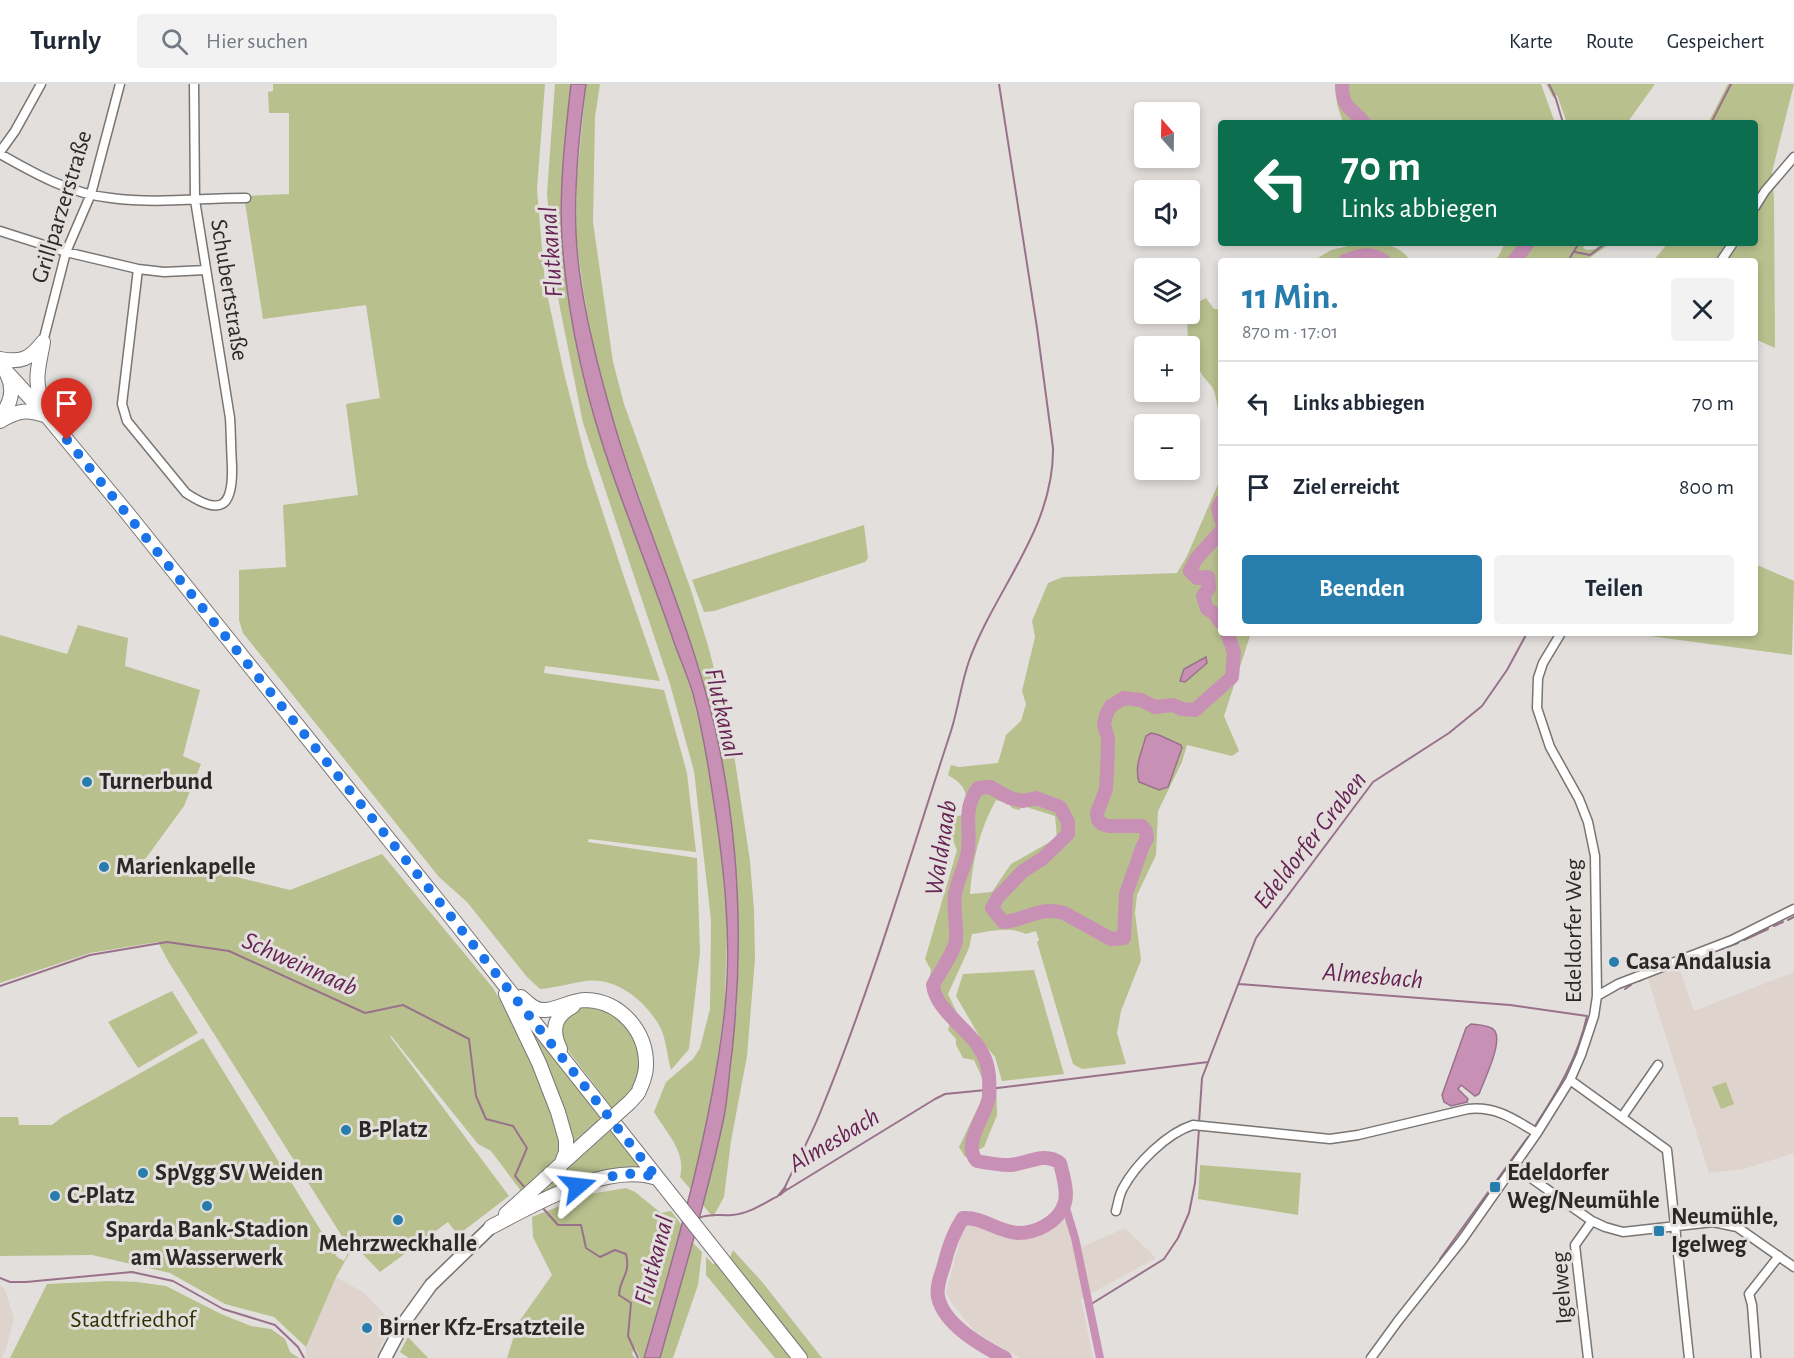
<!DOCTYPE html>
<html lang="de">
<meta charset="utf-8">
<style>
:root{--surface:#fff;--page:#f2f2f3;--text:#1f2937;--muted:#747a83;--line:#e0e1e3;--accent:#277dac}
body{margin:0;font-family:"Alegreya Sans",sans-serif;background:var(--page);color:var(--text);height:100vh;display:flex;flex-direction:column;font-size:22px;white-space:nowrap}
*{box-sizing:border-box;margin:0}
p{font-size:20px;color:var(--muted)}
.icon{flex:none;width:33px;height:33px;fill:none;stroke:currentColor;stroke-width:2;stroke-linecap:round;stroke-linejoin:round}
.map{position:relative;flex:1;overflow:hidden}
.sheet{position:absolute;left:1218px;top:174px;width:540px;height:378px;display:flex;flex-direction:column;background:var(--surface);border-radius:6px;box-shadow:0 3px 9px #0003}
.sheet>*{flex:none}
.top-card{position:absolute;left:1218px;top:36px;width:540px;height:126px;border-radius:6px;box-shadow:0 3px 9px #0003;background:#0b6e4f;color:#fff;overflow:hidden}
.needle{width:39px;rotate:340deg}
.fabs{position:absolute;left:1134px;top:18px;display:grid;gap:12px}
.fabs a{display:grid;place-items:center;width:66px;height:66px;border-radius:6px;background:var(--surface);box-shadow:0 3px 9px #0003;font-size:30px}
.pin{position:absolute;display:grid;place-items:center;width:51px;height:51px;color:#fff;margin:-62px -26px;border-radius:50% 50% 50% 0;rotate:-45deg;box-shadow:0 0 6px #0007}
.pin .icon{rotate:45deg}
.me{position:absolute;width:66px;margin:-33px;rotate:73deg;stroke-linejoin:round;filter:drop-shadow(0 0 4px #0008)}
.turn{display:flex;align-items:center;gap:21px;height:126px;padding:0 24px;font-size:27px}
.turn .icon{width:78px;height:78px;stroke-width:2.5}
.turn b{display:block;font-size:42px;line-height:51px}
.round{display:grid;place-items:center;flex:none;width:63px;height:63px;border-radius:6px;background:var(--page)}
.overview{display:flex;align-items:center;justify-content:space-between;height:102px;padding:0 24px}
h1{font-size:36px;font-weight:700;line-height:45px;color:var(--accent)}
.cta{display:flex;gap:12px;margin-top:auto;padding:12px 24px}
.cta a{flex:1;height:69px;border-radius:6px;background:var(--accent);color:#fff;font-size:24px;font-weight:700;line-height:69px;text-align:center}
.cta a+a{background:var(--page);color:var(--text)}
ul{padding:0;list-style:none}
li{display:flex;align-items:center;gap:18px;height:84px;padding:0 24px;border-top:2px solid var(--line)}
li div{flex:1}
li b{display:block;font-size:22px}
li em{font-style:normal}
header{display:flex;align-items:center;gap:36px;box-sizing:border-box;height:84px;padding:0 30px;background:var(--surface);border-bottom:2px solid var(--line)}
header strong{font-size:28px}
nav{display:flex;gap:33px;margin-inline-start:auto;font-size:21px}
.search{width:420px;height:54px;background:var(--page);display:flex;align-items:center;gap:15px;box-sizing:border-box;padding:0 21px;border-radius:6px;color:var(--muted);font-size:22px}
.map>svg:first-child{display:block}
.built{fill:#dfd3cd}
.green{fill:#b8c08e;fill-rule:evenodd}
.water{fill:#c990b6;stroke:#99718b;stroke-width:1.5}
.lines{fill:none;stroke-linecap:round;stroke-linejoin:round}
.stream{stroke:#99718b;stroke-width:2}
.canal{stroke:#c990b6;stroke-width:8}
.river{stroke:#c990b6;stroke-width:14}
.street-casing{stroke:#787573;stroke-width:11}
.secondary-casing{stroke:#787573;stroke-width:15}
.primary-casing{stroke:#787573;stroke-width:16}
.street{stroke:#fff;stroke-width:8}
.secondary{stroke:#fff;stroke-width:12}
.primary{stroke:#fff;stroke-width:14}
.primary-bridge-casing{stroke:#787573;stroke-width:16;stroke-linecap:butt}
.primary-bridge{stroke:#fff;stroke-width:14}
.route{stroke:#1a73e8;stroke-width:10;stroke-dasharray:0 18}
.poi-dot{fill:#277dac;stroke:#e3dfdd;stroke-width:2}
.labels{text-anchor:middle;dominant-baseline:central;stroke-width:6;stroke-linejoin:round;paint-order:stroke}
.street-label{font-size:24px;fill:#2a2928;stroke:#e3dfdd}
.poi-label{font-size:24px;font-weight:bold;fill:#2a2928;stroke:#e3dfdd;text-anchor:start}
.park-label{font-size:24px;fill:#2d3200;stroke:#e3dfdd}
.water-label{font-size:26px;font-style:italic;fill:#662354;stroke:#e3dfdd}
</style>
<header>
<strong>Turnly</strong>
<div class="search"><svg class="icon" aria-label="search" viewBox="0 0 24 24"><circle cx="10" cy="10" r="6"/><path d="M15 15l6 6"/></svg>Hier suchen</div>
<nav><a>Karte</a><a>Route</a><a>Gespeichert</a></nav>
</header>
<div class="map">
<svg width="1794" height="1274" viewBox="0 0 1794 1274">
<rect width="100%" height="100%" fill="#e3dfdd"/>
<path class="built" d="M 1678,881 L 1694,927 L 1794,888 L 1794,1069 L 1744,1085 L 1709,1089 L 1647,892 Z
M 1069,1128 L 1082,1163 L 1125,1144 L 1156,1174 L 1081,1215 L 1093,1274 L 1020,1274 L 975,1248 L 951,1218 L 946,1208 L 964,1141 L 968,1139 L 1017,1154 L 1034,1152 L 1057,1142 Z
M 336,1193 L 364,1209 L 385,1231 L 389,1243 L 376,1274 L 307,1274 L 306,1263 Z
M 0,1201 L 5,1206 L 14,1234 L 6,1265 L 2,1274 L 0,1274 Z"/>
<path class="green" d="M 273,0 L 545,0 L 537,105 L 545,200 L 564,289 L 587,380 L 624,493 L 660,597 L 545,582 L 544,589 L 664,606 L 687,689 L 696,768 L 589,755 L 588,758 L 697,774 L 700,869 L 689,965 L 671,986 C 667,972 666,953 659,941 C 644,916 616,893 586,897 C 570,899 556,904 540,905 L 527,893 L 467,818 L 439,793 L 243,549 L 239,536 L 239,486 L 286,483 L 283,421 L 358,411 L 346,320 L 380,314 L 366,221 L 263,235 L 244,112 L 289,110 L 289,29 L 269,29 L 268,8 L 273,7 Z
M 555,0 L 571,0 L 562,95 L 562,156 L 569,212 L 592,325 L 614,393 L 648,482 L 692,609 L 707,672 L 720,754 L 727,835 L 725,920 L 710,1028 L 692,1107 L 680,1093 C 687,1069 666,1048 654,1028 L 666,998 L 693,975 L 700,964 L 710,925 L 711,836 L 694,687 L 670,600 L 583,339 L 560,224 L 554,192 L 547,109 Z
M 586,0 L 600,0 L 595,33 L 593,138 L 613,278 L 624,320 L 691,506 L 709,565 L 732,657 L 750,777 L 754,826 L 755,875 L 747,972 L 731,1057 L 724,1113 L 713,1133 L 702,1120 L 725,1030 L 737,921 L 720,668 L 701,589 L 628,381 L 608,319 L 592,257 L 583,204 L 576,151 L 577,93 Z
M 1336,0 L 1541,0 L 1555,39 L 1343,39 L 1337,20 Z
M 1546,0 L 1655,0 L 1627,39 L 1567,39 L 1557,11 L 1553,13 Z
M 1728,0 L 1794,0 L 1772,88 L 1774,115 L 1775,264 L 1755,255 L 1755,177 L 1653,177 L 1668,159 L 1755,159 L 1755,39 L 1708,39 Z
M 1361,159 C 1379,159 1401,160 1410,177 L 1313,177 L 1331,166 Z
M 1505,159 L 1585,159 L 1583,164 L 1587,166 L 1595,165 L 1601,159 L 1611,159 L 1585,177 L 1496,177 Z
M 1206,214 L 1214,225 L 1221,225 L 1219,245 L 1221,358 C 1219,342 1219,322 1214,307 C 1212,301 1206,297 1203,292 C 1189,270 1175,227 1206,214 Z
M 1221,386 L 1221,549 L 1251,549 L 1224,632 L 1239,667 L 1232,672 L 1187,661 L 1182,678 L 1158,727 L 1156,771 L 1137,811 L 1135,829 L 1141,876 L 1121,927 L 1117,949 L 1126,980 L 1082,985 L 1073,980 L 1037,858 L 1039,856 L 1036,847 L 1026,850 C 1008,842 991,847 972,850 L 969,864 L 948,910 L 959,933 L 981,955 L 956,912 L 963,890 L 1034,886 L 1064,990 L 1002,997 L 995,973 L 985,961 L 996,990 L 997,1031 L 984,1063 L 965,1073 L 959,1063 L 982,1015 L 983,996 L 974,976 L 963,974 L 956,961 L 956,955 L 948,946 L 950,939 L 927,906 L 931,886 L 925,875 L 957,766 C 952,755 949,746 954,733 L 962,731 L 965,733 C 967,710 969,704 948,691 L 951,681 L 959,683 L 998,679 L 1006,651 L 1021,637 L 1026,620 L 1022,607 L 1035,553 L 1032,537 L 1048,499 L 1063,493 L 1177,489 L 1187,472 L 1219,398 ZM 996,716 L 1009,720 L 1012,724 L 1019,726 L 1023,722 L 1055,732 L 1057,754 L 1011,780 L 992,808 L 970,810 C 972,778 980,744 996,716 Z
M 864,441 L 868,474 L 865,478 L 714,527 L 704,528 L 692,496 Z
M 1755,480 L 1794,497 L 1792,571 L 1627,549 L 1755,549 Z
M 78,541 L 128,554 L 125,582 L 200,606 L 183,672 L 201,680 L 184,722 L 146,774 L 137,779 L 139,790 L 167,776 L 290,806 L 382,770 L 493,904 L 519,948 L 543,996 L 563,1058 L 556,1077 L 521,1107 L 491,1067 L 478,1060 L 392,953 L 389,951 L 509,1112 L 458,1151 L 448,1138 L 380,1188 L 354,1161 L 336,1193 L 306,1263 L 274,1233 L 225,1220 L 170,1189 L 92,1171 L 0,1172 L 0,1033 L 18,1033 L 19,1041 L 52,1041 L 62,1033 L 203,954 L 337,1173 L 344,1177 L 350,1165 L 168,877 L 158,858 L 90,869 L 0,899 L 0,551 L 67,570 Z
M 172,907 L 198,949 L 138,984 L 108,938 Z
M 594,922 C 619,931 631,940 638,967 C 640,975 641,982 639,991 C 635,1004 623,1015 613,1025 L 564,961 L 560,949 L 561,938 L 577,923 Z
M 522,935 L 602,1035 L 576,1058 L 572,1057 Z
M 1726,998 L 1734,1020 L 1721,1025 L 1712,1003 Z
M 611,1046 L 639,1080 L 638,1084 L 532,1117 Z
M 1200,1081 L 1301,1089 L 1298,1131 L 1198,1115 Z
M 626,1104 L 635,1108 L 661,1129 L 671,1127 L 683,1143 L 644,1274 L 640,1274 L 635,1263 L 632,1270 L 635,1274 L 507,1274 L 518,1239 L 552,1191 L 533,1153 L 532,1133 L 590,1110 Z
M 692,1158 L 702,1168 L 698,1201 L 673,1274 L 660,1274 Z
M 733,1166 L 763,1199 L 822,1274 L 807,1274 L 729,1176 Z
M 706,1173 L 713,1180 L 715,1179 L 792,1274 L 775,1274 L 706,1191 Z
M 110,1197 L 137,1198 L 166,1202 L 221,1230 L 251,1242 L 271,1245 L 285,1255 L 290,1268 L 299,1274 L 10,1274 L 47,1200 Z
M 408,1253 L 428,1274 L 409,1274 L 400,1268 Z"/>
<path class="water" d="M 571,0 L 586,0 C 579,49 574,101 576,150 C 579,207 593,264 608,318 C 640,436 696,547 720,667 C 740,767 743,867 732,968 C 729,989 728,1012 724,1033 C 707,1114 682,1194 660,1274 L 644,1274 C 678,1158 712,1043 725,923 C 732,853 724,782 713,713 C 708,679 702,644 693,610 C 688,593 681,577 675,561 C 656,505 634,450 614,394 C 587,319 568,237 562,157 C 559,105 565,52 571,0 Z
M 1206,573 L 1207,579 L 1185,598 L 1180,597 L 1184,585 Z
M 1151,649 L 1159,651 L 1181,661 L 1182,664 L 1168,703 L 1159,706 L 1139,698 C 1134,681 1142,668 1146,652 Z
M 1471,940 C 1478,941 1490,941 1494,946 C 1504,957 1484,996 1479,1010 L 1475,1012 L 1461,1001 L 1458,1005 L 1468,1015 L 1467,1018 L 1451,1022 L 1444,1018 L 1442,1011 L 1466,944 Z"/>
<g class="lines">
<path class="stream" d="M 1549,0 L 1556,15 L 1563,39
M 1711,39 L 1731,0
M 1575,168 L 1590,171 L 1606,159
M 1568,177 L 1579,159
M 1788,836 L 1794,833
M 1774,842 L 1783,838
M 1744,856 L 1768,845
M 1710,869 L 1738,859
M 1685,878 L 1703,873
M 1639,897 L 1647,893
M 1239,900 L 1510,921 L 1587,932 C 1578,973 1558,1007 1535,1042
M 0,902 L 90,871 L 167,858 L 229,867 L 365,929 L 403,921 L 469,955 L 476,1012 L 486,1035 L 513,1042 L 527,1064 L 515,1092 L 525,1104
M 1625,905 L 1631,901
M 989,1005 L 1208,978
M 1199,1039 L 1202,994 L 1256,854 L 1373,698 L 1449,649 L 1482,622 L 1507,586 L 1527,549
M 785,1107 L 935,1015 L 945,1010 L 986,1006
M 777,1113 L 785,1103 L 780,1111 L 786,1106 L 785,1103 C 796,1079 810,1054 820,1029 C 871,905 909,775 951,647 C 958,625 961,600 969,577 C 995,505 1054,445 1053,364 L 1037,244 L 999,0
M 541,1122 L 558,1141 L 581,1141 L 586,1164 L 600,1173 L 615,1166 L 626,1170 C 631,1191 620,1193 619,1211 L 631,1219 L 628,1252 L 638,1274
M 699,1134 C 711,1129 719,1132 732,1131 C 747,1130 762,1121 776,1113
M 1440,1175 L 1528,1053
M 0,1194 L 10,1198 L 26,1198 L 132,1188 L 173,1197 L 223,1225 L 275,1241 L 298,1263 L 304,1274
M 1088,1222 L 1164,1175 L 1178,1154 L 1189,1129 L 1195,1099 L 1199,1045"/>
<path class="canal" d="M 1065,1121 L 1075,1154 L 1100,1274"/>
<path class="river" d="M 1342,0 C 1342,26 1352,23 1364,39
M 1345,177 C 1359,171 1371,168 1384,177
M 1514,177 L 1528,159
M 1221,418 L 1218,424 L 1221,436
M 1221,447 L 1196,475 L 1190,487 L 1197,494 L 1208,493 L 1209,504 L 1203,512 L 1207,525 L 1214,529 L 1221,539
M 1005,1274 C 982,1262 944,1241 938,1213 C 936,1202 941,1191 944,1181 C 948,1164 953,1149 963,1134 C 983,1133 998,1148 1018,1149 C 1036,1149 1057,1139 1064,1121 C 1069,1110 1063,1091 1060,1079 C 1044,1067 1027,1080 1010,1081 C 999,1081 987,1079 977,1077 C 961,1060 986,1032 989,1013 C 990,1004 989,993 988,985 C 982,949 937,933 933,901 C 939,889 955,867 956,856 C 957,840 953,826 955,810 C 958,794 966,781 968,766 C 971,741 962,727 978,704 L 990,703 L 1010,714 L 1023,717 L 1036,714 L 1060,723 L 1068,738 L 1068,750 L 1042,775 L 1023,787 L 998,813 L 992,824 L 1003,838 C 1027,836 1039,822 1064,829 L 1111,855 L 1124,854 L 1126,810 L 1142,764 L 1147,754 L 1146,747 L 1142,742 L 1109,742 L 1102,740 L 1098,736 L 1097,729 L 1106,705 L 1107,689 L 1108,654 L 1104,641 L 1106,631 L 1111,622 L 1124,614 L 1141,616 L 1155,623 L 1173,621 L 1182,625 L 1195,626 L 1232,593 L 1234,568 L 1227,549"/>
<defs>
<path id="street" d="M 0,68 L 15,47 L 41,0
M 0,70 C 35,90 71,110 111,114 C 156,120 201,114 246,114
M 1755,123 L 1765,107 L 1794,73
M 0,147 L 66,168 L 138,185 L 164,188 L 206,186
M 1721,177 L 1733,159
M 138,185 L 122,320 L 127,337 L 186,409 C 222,433 233,422 232,382 C 231,366 231,350 230,334 L 195,116 L 194,0
M 43,258 L 66,168 L 91,110 L 120,0
M 1597,912 L 1618,900 L 1732,856 L 1794,825
M 1570,996 L 1667,1066 L 1689,1274
M 1622,1033 L 1658,981
M 1514,1082 L 1592,1137 L 1605,1143 L 1623,1148 L 1713,1138 L 1737,1143 L 1794,1183
M 1116,1127 C 1118,1120 1119,1111 1123,1104 C 1136,1080 1167,1049 1193,1041 L 1330,1055 L 1358,1051 L 1468,1025 C 1496,1022 1514,1035 1537,1049
M 1371,1274 L 1398,1237 L 1462,1156 L 1537,1049 L 1570,996 L 1581,971 L 1594,932 L 1597,912 L 1595,772 L 1588,738 L 1579,715 L 1550,663 L 1537,624 L 1538,594 L 1543,579 L 1561,549
M 1588,1274 L 1575,1161 L 1592,1137
M 1756,1274 L 1752,1221 L 1749,1210 L 1779,1172"/>
<path id="secondary" d="M 385,1274 L 403,1240 L 431,1201 L 491,1143"/>
<path id="primary" d="M 43,258 C 38,287 33,295 44,324
M 0,275 C 21,279 30,275 43,258
M 0,281 L 47,332 L 128,430 L 451,833 L 800,1274
M 0,333 C 11,320 15,305 7,290
M 0,337 C 18,326 27,325 47,332
M 506,910 L 539,979 L 558,1028 L 566,1056 L 566,1068 L 561,1081
M 521,913 C 528,919 535,927 545,926 C 557,926 571,916 586,916 C 621,917 647,948 646,982 C 646,991 642,1000 638,1009
M 560,965 C 551,946 554,932 573,922
M 506,1130 L 589,1055
M 491,1143 C 535,1120 608,1077 657,1094"/>
</defs>
<use href="#street" class="street-casing"/>
<use href="#secondary" class="secondary-casing"/>
<use href="#primary" class="primary-casing"/>
<use href="#street" class="street"/>
<use href="#secondary" class="secondary"/>
<use href="#primary" class="primary"/>
<defs>
<path id="primary-bridge" d="M 589,1055 L 630,1018 L 638,1009"/>
</defs>
<use href="#primary-bridge" class="primary-bridge-casing"/>
<use href="#primary-bridge" class="primary-bridge"/>
</g>
<g class="lines">
<path class="route" d="M 67,356 L 430,806 L 657,1094 C 629,1084 605,1094 578,1102"/>
</g>
<g class="poi-dot">
<circle cx="87" cy="698" r="6"/>
<circle cx="104" cy="783" r="6"/>
<circle cx="1614" cy="878" r="6"/>
<circle cx="346" cy="1046" r="6"/>
<circle cx="143" cy="1089" r="6"/>
<rect x="1489" y="1097" width="12" height="12" rx="3"/>
<circle cx="55" cy="1112" r="6"/>
<circle cx="207" cy="1122" r="6"/>
<circle cx="398" cy="1136" r="6"/>
<rect x="1653" y="1141" width="12" height="12" rx="3"/>
<circle cx="367" cy="1244" r="6"/>
</g>
<g class="labels">
<g class="street-label">
<text transform="translate(62 123) rotate(-73)">Grillparzerstraße</text>
<text transform="translate(229 206) rotate(81)">Schubertstraße</text>
<text transform="translate(1574 847) rotate(-90)">Edeldorfer Weg</text>
<text transform="translate(1562 1204) rotate(-94)">Igelweg</text>
</g>
<g class="poi-label">
<text x="99" y="698">Turnerbund</text>
<text x="116" y="783">Marienkapelle</text>
<text x="1626" y="878">Casa Andalusia</text>
<text x="358" y="1046">B-Platz</text>
<text x="155" y="1089">SpVgg SV Weiden</text>
<text x="1507" y="1089">Edeldorfer<tspan x="1507" dy="28">Weg/Neumühle</tspan></text>
<text x="67" y="1112">C-Platz</text>
<text x="1671" y="1133">Neumühle,<tspan x="1671" dy="28">Igelweg</tspan></text>
<text x="207" y="1146" text-anchor="middle">Sparda Bank-Stadion<tspan x="207" dy="28">am Wasserwerk</tspan></text>
<text x="398" y="1160" text-anchor="middle">Mehrzweckhalle</text>
<text x="379" y="1244">Birner Kfz-Ersatzteile</text>
</g>
<g class="park-label">
<text x="133" y="1236">Stadtfriedhof</text>
</g>
<g class="water-label">
<text transform="translate(551 168) rotate(-94)">Flutkanal</text>
<text transform="translate(723 629) rotate(77)">Flutkanal</text>
<text transform="translate(1310 756) rotate(-52)">Edeldorfer Graben</text>
<text transform="translate(941 764) rotate(-81)">Waldnaab</text>
<text transform="translate(300 880) rotate(24)">Schweinnaab</text>
<text transform="translate(1373 892) rotate(5)">Almesbach</text>
<text transform="translate(834 1056) rotate(-31)">Almesbach</text>
<text transform="translate(654 1176) rotate(-75)">Flutkanal</text>
</g>
</g>
</svg>
<div class="fabs">
<a><svg class="needle" viewBox="-14 -14 28 28"><path d="M0-13l5 13h-10z" fill="#e53935"/><path d="M0 13l5-13h-10z" fill="#747a83"/></svg></a>
<a><svg class="icon" aria-label="sound" viewBox="0 0 24 24"><path d="M4 9h4l5-4v14l-5-4H4zM17 9q2 3 0 6"/></svg></a>
<a><svg class="icon" aria-label="layers" viewBox="0 0 24 24"><path d="M12 4l9 5-9 5-9-5zM3 14l9 5 9-5"/></svg></a>
<a>+</a>
<a>−</a>
</div>
<div class="pin" style="left:67px;top:356px;background:#d93025"><svg class="icon" aria-label="arrive" viewBox="0 0 24 24"><path d="M6 21V4h12l-3 4 3 4H6"/></svg></div>
<svg class="me" style="left:578px;top:1102px" viewBox="-20 -20 40 40"><path d="M0-17L14 15 0 8-14 15z" fill="#1a73e8" stroke="#fff" stroke-width="4"/></svg>
<div class="top-card">
<div class="turn"><svg class="icon" aria-label="left" viewBox="0 0 24 24"><path d="M17 20v-9H6M10 6l-5 5 5 5"/></svg><div><b>70 m</b>Links abbiegen</div></div>
</div>
<section class="sheet">
<div class="overview"><div><h1>11 Min.</h1><p>870 m · 17:01</p></div><a class="round"><svg class="icon" aria-label="close" viewBox="0 0 24 24"><path d="M6 6l12 12M18 6L6 18"/></svg></a></div>
<ul>
<li><svg class="icon" aria-label="left" viewBox="0 0 24 24"><path d="M17 20v-9H6M10 6l-5 5 5 5"/></svg><div><b>Links abbiegen</b></div><em>70 m</em></li>
<li><svg class="icon" aria-label="arrive" viewBox="0 0 24 24"><path d="M6 21V4h12l-3 4 3 4H6"/></svg><div><b>Ziel erreicht</b></div><em>800 m</em></li>
</ul>
<div class="cta"><a>Beenden</a><a>Teilen</a></div>
</section>
</div>
